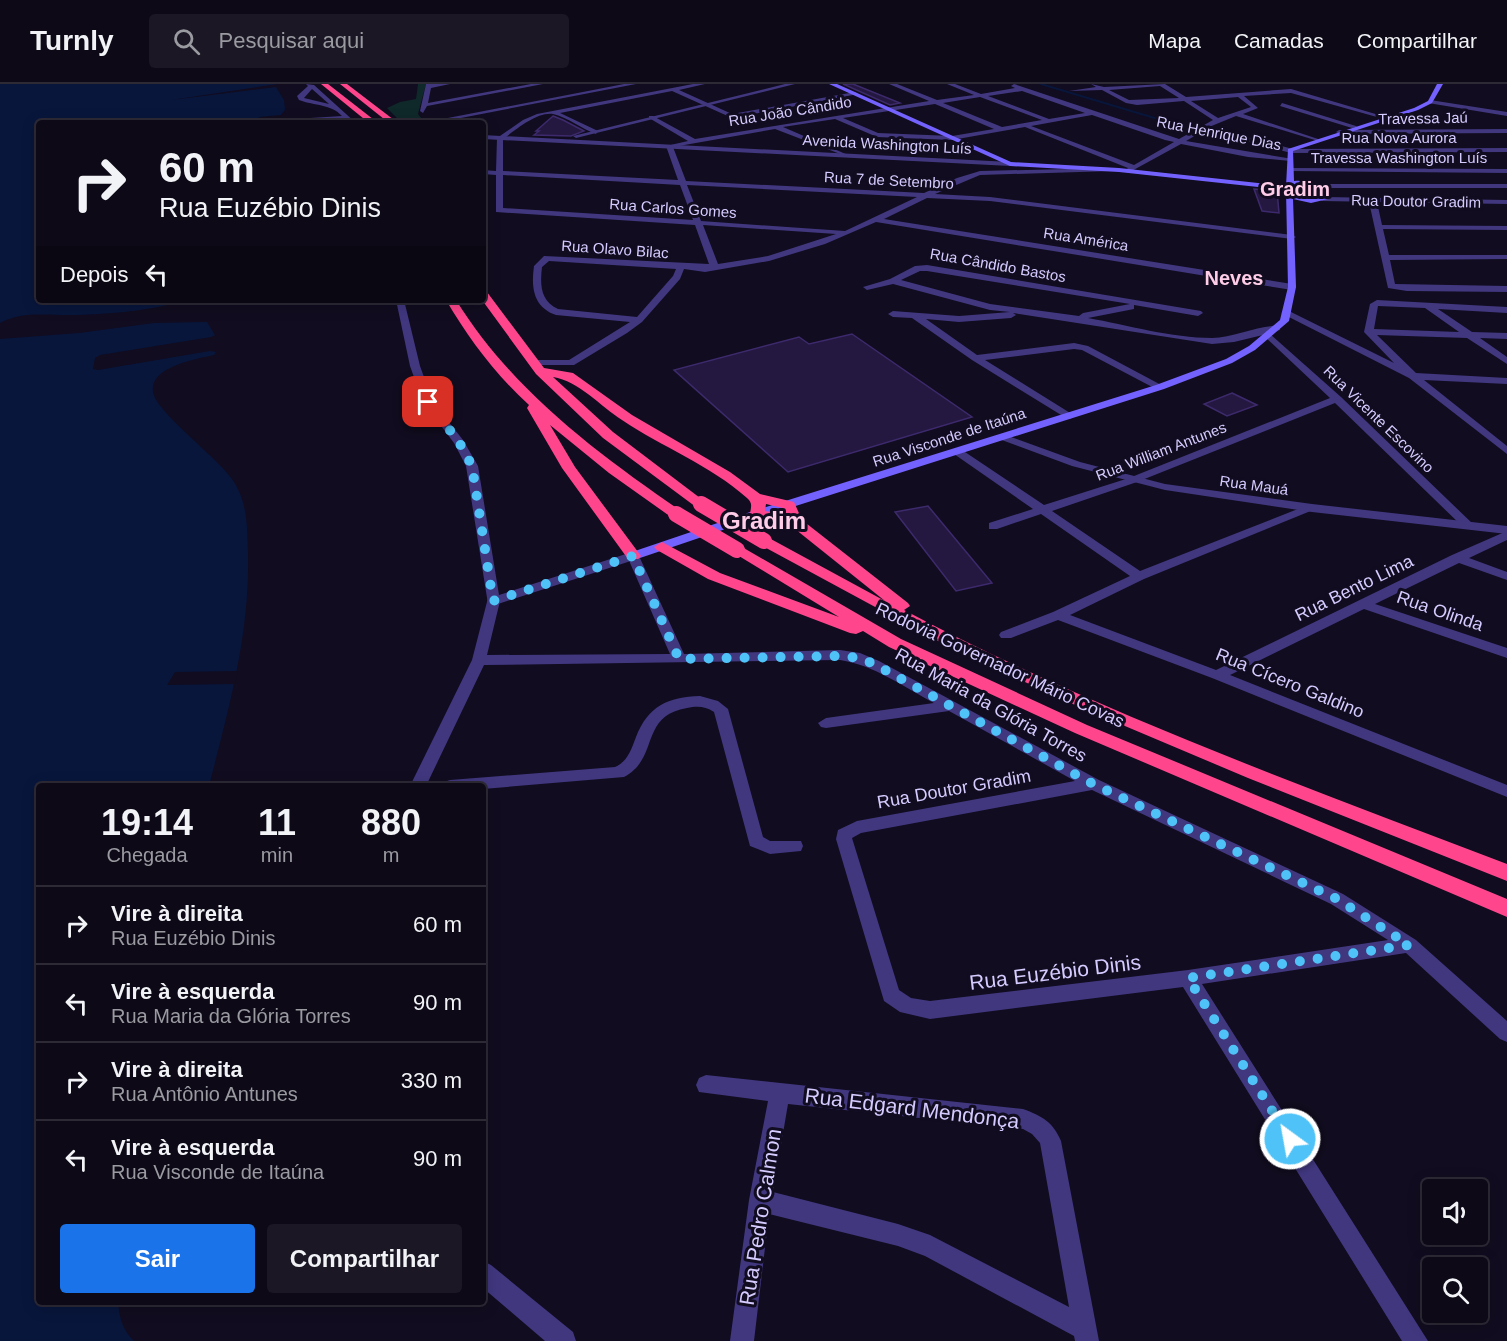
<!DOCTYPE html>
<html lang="pt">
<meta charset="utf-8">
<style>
:root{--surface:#0d0917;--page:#1b1724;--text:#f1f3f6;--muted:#9a9aa1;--line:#2d2a36;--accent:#1a73e8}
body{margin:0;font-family:Helvetica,sans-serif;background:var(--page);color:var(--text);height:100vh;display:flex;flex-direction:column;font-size:22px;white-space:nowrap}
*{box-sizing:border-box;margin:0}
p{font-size:20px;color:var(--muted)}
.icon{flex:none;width:33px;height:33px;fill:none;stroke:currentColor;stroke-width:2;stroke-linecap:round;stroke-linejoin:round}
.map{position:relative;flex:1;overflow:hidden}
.sheet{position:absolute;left:36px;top:699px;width:450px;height:522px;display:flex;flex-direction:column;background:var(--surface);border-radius:6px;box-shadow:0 3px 15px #0003,0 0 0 2px var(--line)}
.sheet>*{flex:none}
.banner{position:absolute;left:36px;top:36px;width:450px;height:183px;border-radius:6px;box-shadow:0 3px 15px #0003,0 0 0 2px var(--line);background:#0d0917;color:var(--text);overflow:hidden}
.fabs{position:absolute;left:1422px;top:1095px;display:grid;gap:12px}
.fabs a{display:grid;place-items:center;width:66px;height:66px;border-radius:6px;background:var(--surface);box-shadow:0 3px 15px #0003,0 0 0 2px var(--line);font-size:30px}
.pin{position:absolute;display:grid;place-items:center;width:51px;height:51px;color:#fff;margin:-26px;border-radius:12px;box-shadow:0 3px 9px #0006}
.me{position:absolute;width:66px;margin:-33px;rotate:328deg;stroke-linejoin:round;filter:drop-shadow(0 0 4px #0008)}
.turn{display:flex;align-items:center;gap:21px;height:126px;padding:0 24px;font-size:27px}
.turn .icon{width:78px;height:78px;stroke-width:2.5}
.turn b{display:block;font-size:42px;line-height:51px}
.then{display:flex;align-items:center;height:57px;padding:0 24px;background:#0003;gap:12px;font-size:22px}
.eta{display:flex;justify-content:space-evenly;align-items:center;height:102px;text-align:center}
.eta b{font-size:36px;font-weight:600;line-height:42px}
.primary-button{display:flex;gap:12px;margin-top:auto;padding:12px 24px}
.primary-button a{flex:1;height:69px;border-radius:6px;background:var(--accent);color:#fff;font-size:24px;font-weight:600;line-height:69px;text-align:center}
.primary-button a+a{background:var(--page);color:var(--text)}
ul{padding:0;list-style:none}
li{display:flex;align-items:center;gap:18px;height:78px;padding:0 24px;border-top:2px solid var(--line)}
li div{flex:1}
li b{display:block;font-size:22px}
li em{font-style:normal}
header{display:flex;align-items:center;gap:36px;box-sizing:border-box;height:84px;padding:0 30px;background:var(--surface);border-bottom:2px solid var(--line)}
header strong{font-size:28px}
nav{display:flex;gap:33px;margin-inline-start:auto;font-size:21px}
.search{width:420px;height:54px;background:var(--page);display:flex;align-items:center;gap:15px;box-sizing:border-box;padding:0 21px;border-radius:6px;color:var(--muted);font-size:22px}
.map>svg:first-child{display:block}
.green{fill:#0f2829}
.water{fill:#08163c}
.pier{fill:#110c1f}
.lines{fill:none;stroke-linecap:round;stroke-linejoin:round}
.stream{stroke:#08163c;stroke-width:2}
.building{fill:#241840;stroke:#3d2a6d;stroke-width:1.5}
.minor{fill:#40377f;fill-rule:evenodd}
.tertiary{fill:#40377f;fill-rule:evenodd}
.secondary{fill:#7462ff;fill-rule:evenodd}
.motorway{fill:#ff468d;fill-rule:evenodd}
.motorway-bridge{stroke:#ff468d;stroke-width:16}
.route{stroke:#4fc3f7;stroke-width:10;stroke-dasharray:0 18}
.labels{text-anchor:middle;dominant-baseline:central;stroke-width:6;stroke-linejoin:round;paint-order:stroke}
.far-street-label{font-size:15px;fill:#d5cbff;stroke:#110c1f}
.street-label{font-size:18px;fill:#d5cbff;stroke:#110c1f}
.far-district-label{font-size:20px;font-weight:bold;fill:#ffcde8;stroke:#110c1f}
.near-street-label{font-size:21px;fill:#d5cbff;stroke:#110c1f}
.district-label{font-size:24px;font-weight:bold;fill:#ffcde8;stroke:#110c1f}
</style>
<header>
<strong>Turnly</strong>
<div class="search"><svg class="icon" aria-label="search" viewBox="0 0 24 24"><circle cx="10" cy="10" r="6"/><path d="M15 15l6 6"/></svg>Pesquisar aqui</div>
<nav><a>Mapa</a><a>Camadas</a><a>Compartilhar</a></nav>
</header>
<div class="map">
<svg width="1507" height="1257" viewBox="0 0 1507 1257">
<rect width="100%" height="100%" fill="#110c1f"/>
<path class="green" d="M 418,0 L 426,0 L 418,30 L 425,39 L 402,39 L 387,24 L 400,18 L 416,15 Z"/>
<path class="water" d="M 0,0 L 278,0 L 171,16 L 276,3 L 284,16 L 285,26 L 281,31 L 259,33 L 257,38 L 275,38 L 270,39 L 39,39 L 39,216 L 177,216 L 178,218 C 149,227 108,230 77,231 C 51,232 23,226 0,239 Z
M 207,238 L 215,251 L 211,253 L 100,271 L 95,274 L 93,285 L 98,286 L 210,267 L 216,268 L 214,271 C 196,275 149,283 153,308 C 156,328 216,372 232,395 C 248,418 247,442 248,469 C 250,550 229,624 209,702 L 39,702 L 39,1218 L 118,1218 C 119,1233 123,1247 134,1257 L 0,1257 L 0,255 L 79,249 L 154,239 Z"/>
<path class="pier" d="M 238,587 L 235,600 L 167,601 L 175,588 Z"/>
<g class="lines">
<path class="stream" d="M 1041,0 L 1188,44"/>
</g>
<path class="building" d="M 843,0 L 853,0 L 900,19 L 890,21 Z
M 553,32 L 563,36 L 584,47 L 571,52 L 534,51 L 539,47 L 536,47 Z
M 1254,105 L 1277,107 L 1279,129 L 1262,127 Z
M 852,250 L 972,333 L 788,388 L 674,286 L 799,253 L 809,260 Z
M 1232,309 L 1257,321 L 1227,332 L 1204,320 Z
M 928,422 L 992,499 L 956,507 L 895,428 Z"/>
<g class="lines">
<path class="minor" d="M 306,0 L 314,1 L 356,39 L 349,39 L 345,35 L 292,38 L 294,35 L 342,32 C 331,20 315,22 299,16 L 297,12 L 308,2 ZM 312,5 L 329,20 L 304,14 Z
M 426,0 L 450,0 L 431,4 L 428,19 L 531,0 L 543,0 L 427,22 L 423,29 L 420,27 Z
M 624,0 L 636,0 L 435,39 L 427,38 Z
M 693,0 L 705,0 L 679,6 L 732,30 L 855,8 L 858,10 L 738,33 L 744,36 L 741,38 L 672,7 L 560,29 L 598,47 L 596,50 C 582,45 567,33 553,30 C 536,28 516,46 503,55 L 503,87 L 678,96 L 666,62 L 688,57 L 649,34 L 649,32 L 653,32 L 695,55 L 929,17 L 889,0 L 897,0 L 937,16 L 974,11 L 947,0 L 955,0 L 981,10 L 1015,4 L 1011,2 L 1014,0 L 1179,55 L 1213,36 L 1184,17 L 1137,21 L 1126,19 L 1102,6 L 1069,7 L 1096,3 L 1091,0 L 1104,3 L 1165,0 L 1186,13 L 1291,5 L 1389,34 L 1384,35 L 1291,9 L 1244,12 L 1258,24 L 1243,30 L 1318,55 L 1318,57 L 1236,32 L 1209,43 L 1293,65 L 1507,64 L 1507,68 L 1291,69 L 1205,46 L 1186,57 L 1293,75 L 1290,77 L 1248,73 L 1181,60 L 1128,89 L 1125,87 L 1128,84 L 1025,43 L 952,56 L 877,53 L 835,35 L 783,43 L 848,71 L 848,73 L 775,45 L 673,63 L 686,97 L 924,109 L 957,94 L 980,87 L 1110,84 L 1112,87 L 980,91 L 935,110 L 990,113 L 1292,151 L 1296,153 L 1292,155 L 990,117 L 927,114 L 884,135 L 1292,200 L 1296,203 L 1292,206 L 876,138 L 825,160 L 769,177 L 705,188 L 684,185 L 680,195 L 642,238 L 627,249 L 574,281 L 530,281 L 530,277 L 533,276 L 569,276 L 630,238 L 556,231 C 533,223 531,203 534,182 L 544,172 L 709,180 L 695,141 L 496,128 L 496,91 L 483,90 L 483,86 L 496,87 L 497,54 L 523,36 L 537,30 ZM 1160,2 L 1179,14 L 1129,16 L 1109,6 ZM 1022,7 L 1085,29 L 1049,35 L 988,12 ZM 980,13 L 1042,36 L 1002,43 L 943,19 ZM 1238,13 L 1251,23 L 1218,34 L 1191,17 ZM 935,20 L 994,45 L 952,52 L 878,49 L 843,34 ZM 1092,31 L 1165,56 L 1174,58 L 1134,81 L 1031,42 ZM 503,91 L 680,101 L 693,136 L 503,124 ZM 687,101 L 917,113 L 845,147 L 701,137 ZM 703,141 L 836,150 L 768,172 L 718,180 ZM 549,177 L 676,185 L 673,192 L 637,233 L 558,225 C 540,217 540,200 542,183 Z
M 1430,16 L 1507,28 L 1507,32 L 1428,19 Z
M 1282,19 L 1356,42 L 1357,43 L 1352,44 L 1280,22 Z
M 1507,45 L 1507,49 L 1339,50 L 1336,48 L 1339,46 Z
M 1290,84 L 1507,85 L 1507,89 L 1288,87 Z
M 1314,100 L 1507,100 L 1507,104 L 1311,104 Z
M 1373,116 L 1377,118 L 1382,141 L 1507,142 L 1507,146 L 1383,145 L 1389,171 L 1507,171 L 1507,175 L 1390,176 L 1395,200 L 1507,202 L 1507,208 L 1407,207 L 1388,204 L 1369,118 Z
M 927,181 L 1201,227 L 1203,229 L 1198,232 L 1134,221 L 1134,225 L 1088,234 C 1127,241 1172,254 1212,254 C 1234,254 1260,240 1280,242 L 1280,246 L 1269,249 L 1341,313 L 1474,441 L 1468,445 L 1464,444 L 1335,319 L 1137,398 L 1052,427 L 1140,487 L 1308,421 L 1316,421 L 1318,424 L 1144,495 L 1070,531 L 1216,586 L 1452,471 L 1507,447 L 1507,456 L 1469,474 L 1507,488 L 1507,496 L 1459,479 L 1375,520 L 1507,564 L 1507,574 L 1364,525 L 1230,591 L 1507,701 L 1507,713 L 1212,594 L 1058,536 L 1011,554 L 1001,554 L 999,551 L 1001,548 L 1053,528 L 1130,492 L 1041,430 L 997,445 L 989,445 L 989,439 L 1033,425 L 954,370 L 954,366 L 962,366 L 1044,421 L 1129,394 L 1330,314 L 1263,251 L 1234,258 L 1212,260 L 1013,229 L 1016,231 L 1011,234 L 959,238 L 926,235 L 977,271 L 1074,259 L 1088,262 L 1165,303 L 1156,305 L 1082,266 L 1074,265 L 985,276 L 1075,332 L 1070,335 L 1066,334 L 972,276 L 912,234 L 893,233 L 888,230 L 893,227 L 959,232 L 1010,228 L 990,226 L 893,200 L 867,206 L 863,203 L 890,195 L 915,182 ZM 920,187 L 927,187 L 1130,220 L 1083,229 L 1079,232 L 990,220 L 901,196 Z
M 1377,216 L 1507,223 L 1507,229 L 1438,225 L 1472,248 L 1507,249 L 1507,255 L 1480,254 L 1507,273 L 1507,280 L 1467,254 L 1377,251 L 1416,289 L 1507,294 L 1507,300 L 1424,296 L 1507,362 L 1507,370 L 1409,294 L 1281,229 L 1289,227 L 1394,279 L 1364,248 L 1370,220 ZM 1378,222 L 1425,224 L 1459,248 L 1374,245 Z
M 633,468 L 639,472 L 684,570 L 840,566 L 860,569 L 879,577 L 1099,696 L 1343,810 L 1416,856 L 1507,937 L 1507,958 L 1500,955 L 1406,869 L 1202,900 L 1428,1257 L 1402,1257 L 1183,903 L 930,935 L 900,928 L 884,917 L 836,755 L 838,746 L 857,737 L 1075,697 L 949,627 L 826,644 L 821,643 L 818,639 L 826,634 L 934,619 C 904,603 874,581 840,576 L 484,581 L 426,702 L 410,702 L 472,576 L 488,514 L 493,513 L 500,517 L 487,571 L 670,570 L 627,472 ZM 1092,706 L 1331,820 L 1388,856 L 1188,886 L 930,917 L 911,914 L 899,906 L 852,754 L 861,749 Z
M 700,612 L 718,617 L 728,625 L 763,753 L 770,757 L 801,757 L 803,762 L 801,767 L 770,770 L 750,762 L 714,628 C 705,622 697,622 687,624 C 639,632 660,674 624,693 L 483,705 L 483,702 L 442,702 L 444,698 L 450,696 L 615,683 C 628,677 631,666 636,653 C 648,622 668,613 700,612 Z
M 706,991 L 1023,1025 C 1042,1032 1053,1038 1061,1057 L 1099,1257 L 1075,1257 L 1074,1252 L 925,1172 L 898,1162 L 769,1130 L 754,1257 L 730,1257 L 749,1116 L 768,1017 L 699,1008 L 696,1001 L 699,994 ZM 788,1020 L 1023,1045 L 1032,1050 L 1040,1059 L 1069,1223 L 930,1151 L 898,1140 L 773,1108 Z
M 483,1177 L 491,1181 L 573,1248 L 576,1257 L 545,1257 L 483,1204 Z"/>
<path class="tertiary" d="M 785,0 L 795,0 L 576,54 L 573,52 Z
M 483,51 L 1010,78 L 1013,80 L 1010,82 L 483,55 Z
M 1324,113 L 1507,116 L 1507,120 L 1321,117 Z
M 396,216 L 404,216 L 420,282 L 433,318 L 463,356 L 478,382 L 499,511 L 629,469 L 637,469 L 639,472 L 637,475 L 498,520 L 488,520 L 466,382 L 454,359 L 423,318 L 410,282 Z
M 1003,350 L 1080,378 L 1165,400 L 1312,420 L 1507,442 L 1507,450 L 1312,428 L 1165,406 L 1072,382 L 999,355 L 998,353 Z"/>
<path class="secondary" d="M 829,0 L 837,0 L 1011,78 L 1119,84 L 1286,102 L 1288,65 L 1414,24 L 1428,17 L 1437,0 L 1443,0 L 1432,19 L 1418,26 L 1293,67 L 1294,97 C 1309,96 1322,100 1328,115 L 1311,119 L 1293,115 L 1296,203 L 1289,237 L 1255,266 L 1232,279 L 1164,305 L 761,433 L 637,475 L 629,475 L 627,472 L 629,469 L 753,427 L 1156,301 L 1226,275 L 1249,262 L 1280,236 L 1288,203 L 1286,106 L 1119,88 L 1010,82 ZM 1293,101 C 1305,100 1315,102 1320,113 L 1311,115 L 1293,111 Z"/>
<path class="motorway" d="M 321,0 L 328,0 L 378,39 L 369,39 Z
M 340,0 L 347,0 L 398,39 L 389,39 Z
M 483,207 L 487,208 L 544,284 L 573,289 L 632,331 L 730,388 L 760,410 L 794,418 L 802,436 L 908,519 L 910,522 L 904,526 C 1097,628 1304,702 1507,780 L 1507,797 L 1248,694 L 1061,615 L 938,557 L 759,460 L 757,457 L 759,454 L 769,454 L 885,517 L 790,441 L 752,433 L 750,430 C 751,423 753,419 747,414 C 710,381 662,363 622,336 C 600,322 579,297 553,293 L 613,348 L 708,420 L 706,423 L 696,423 L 603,354 L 536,290 L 482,216 ZM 766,420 L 783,424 L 785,430 L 765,427 Z
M 446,216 L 456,216 C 512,306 595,368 681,427 L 683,430 L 681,433 L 671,433 L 609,389 L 550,341 L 575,383 L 641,472 L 638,475 L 628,475 L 562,384 L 527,324 L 529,321 C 495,290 469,255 446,216 Z
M 662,458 L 720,489 L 839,533 L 729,466 L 732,463 L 742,463 L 901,555 L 1087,641 L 1507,815 L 1507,833 L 1075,649 L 889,563 L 863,547 L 856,550 L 850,549 L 708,495 L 657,466 L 654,463 Z"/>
<path class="motorway-bridge" d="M 701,420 L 764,457
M 676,430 L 737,466"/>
</g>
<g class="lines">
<path class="route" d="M 428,318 L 459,358 L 472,382 L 493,517 L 633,472 L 679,575 L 840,572 L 860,574 L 874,580 L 1093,700 L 1337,815 L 1409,861 L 1188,894 L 1290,1055"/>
</g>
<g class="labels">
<g class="far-street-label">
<text transform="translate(790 27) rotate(-9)">Rua João Cândido</text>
<text transform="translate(1423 34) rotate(-1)">Travessa Jaú</text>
<text transform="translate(1219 49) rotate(11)">Rua Henrique Dias</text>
<text x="1399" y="53">Rua Nova Aurora</text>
<text transform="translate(887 60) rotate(3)">Avenida Washington Luís</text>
<text x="1399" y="73">Travessa Washington Luís</text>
<text transform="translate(889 96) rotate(3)">Rua 7 de Setembro</text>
<text transform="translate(1416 117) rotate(1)">Rua Doutor Gradim</text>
<text transform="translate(673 124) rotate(4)">Rua Carlos Gomes</text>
<text transform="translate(1086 155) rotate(9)">Rua América</text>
<text transform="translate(615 165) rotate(4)">Rua Olavo Bilac</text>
<text transform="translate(998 181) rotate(10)">Rua Cândido Bastos</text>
<text transform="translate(1379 335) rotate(44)">Rua Vicente Escovino</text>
<text transform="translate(949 353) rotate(-18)">Rua Visconde de Itaúna</text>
<text transform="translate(1161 367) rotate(-21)">Rua William Antunes</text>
<text transform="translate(1254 401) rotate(8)">Rua Mauá</text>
</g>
<g class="street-label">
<text transform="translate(1354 504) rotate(-26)">Rua Bento Lima</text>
<text transform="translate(1440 527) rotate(19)">Rua Olinda</text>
<text transform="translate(1000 581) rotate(25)">Rodovia Governador Mário Covas</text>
<text transform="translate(1290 599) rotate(22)">Rua Cícero Galdino</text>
<text transform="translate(991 621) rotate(29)">Rua Maria da Glória Torres</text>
<text transform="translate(954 705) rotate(-10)">Rua Doutor Gradim</text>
</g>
<g class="far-district-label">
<text x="1295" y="105">Gradim</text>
<text x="1234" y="194">Neves</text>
</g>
<g class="near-street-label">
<text transform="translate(1055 888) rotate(-7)">Rua Euzébio Dinis</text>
<text transform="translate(912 1024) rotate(7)">Rua Edgard Mendonça</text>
<text transform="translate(760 1133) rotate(-81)">Rua Pedro Calmon</text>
</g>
<g class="district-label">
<text x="764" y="436">Gradim</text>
</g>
</g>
</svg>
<div class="fabs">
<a><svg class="icon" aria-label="sound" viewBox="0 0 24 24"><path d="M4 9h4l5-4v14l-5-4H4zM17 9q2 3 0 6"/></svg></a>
<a><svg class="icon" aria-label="search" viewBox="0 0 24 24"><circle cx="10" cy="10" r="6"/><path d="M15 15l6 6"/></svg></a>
</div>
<div class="pin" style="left:428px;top:318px;background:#d93025"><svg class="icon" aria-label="arrive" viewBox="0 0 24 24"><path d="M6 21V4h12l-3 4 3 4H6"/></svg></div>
<svg class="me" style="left:1290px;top:1055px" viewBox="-20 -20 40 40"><circle r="17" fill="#4fc3f7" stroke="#fff" stroke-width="3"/><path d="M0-11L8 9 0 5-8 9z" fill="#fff"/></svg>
<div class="banner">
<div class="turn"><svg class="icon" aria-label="right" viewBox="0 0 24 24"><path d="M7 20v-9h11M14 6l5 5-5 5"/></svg><div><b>60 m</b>Rua Euzébio Dinis</div></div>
<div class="then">Depois<svg class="icon" aria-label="left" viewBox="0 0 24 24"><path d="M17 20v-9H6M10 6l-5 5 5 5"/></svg></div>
</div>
<section class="sheet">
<div class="eta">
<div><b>19:14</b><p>Chegada</p></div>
<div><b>11</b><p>min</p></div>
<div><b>880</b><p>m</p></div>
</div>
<ul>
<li><svg class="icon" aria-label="right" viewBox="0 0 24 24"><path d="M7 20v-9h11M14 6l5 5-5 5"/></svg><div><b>Vire à direita</b><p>Rua Euzébio Dinis</p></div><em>60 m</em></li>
<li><svg class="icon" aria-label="left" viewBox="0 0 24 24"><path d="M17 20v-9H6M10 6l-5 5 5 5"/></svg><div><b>Vire à esquerda</b><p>Rua Maria da Glória Torres</p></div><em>90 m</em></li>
<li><svg class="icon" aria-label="right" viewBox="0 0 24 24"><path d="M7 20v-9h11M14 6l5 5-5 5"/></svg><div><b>Vire à direita</b><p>Rua Antônio Antunes</p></div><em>330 m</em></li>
<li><svg class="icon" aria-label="left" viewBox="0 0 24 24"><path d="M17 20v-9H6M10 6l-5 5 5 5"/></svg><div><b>Vire à esquerda</b><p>Rua Visconde de Itaúna</p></div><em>90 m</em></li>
</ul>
<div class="primary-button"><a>Sair</a><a>Compartilhar</a></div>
</section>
</div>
